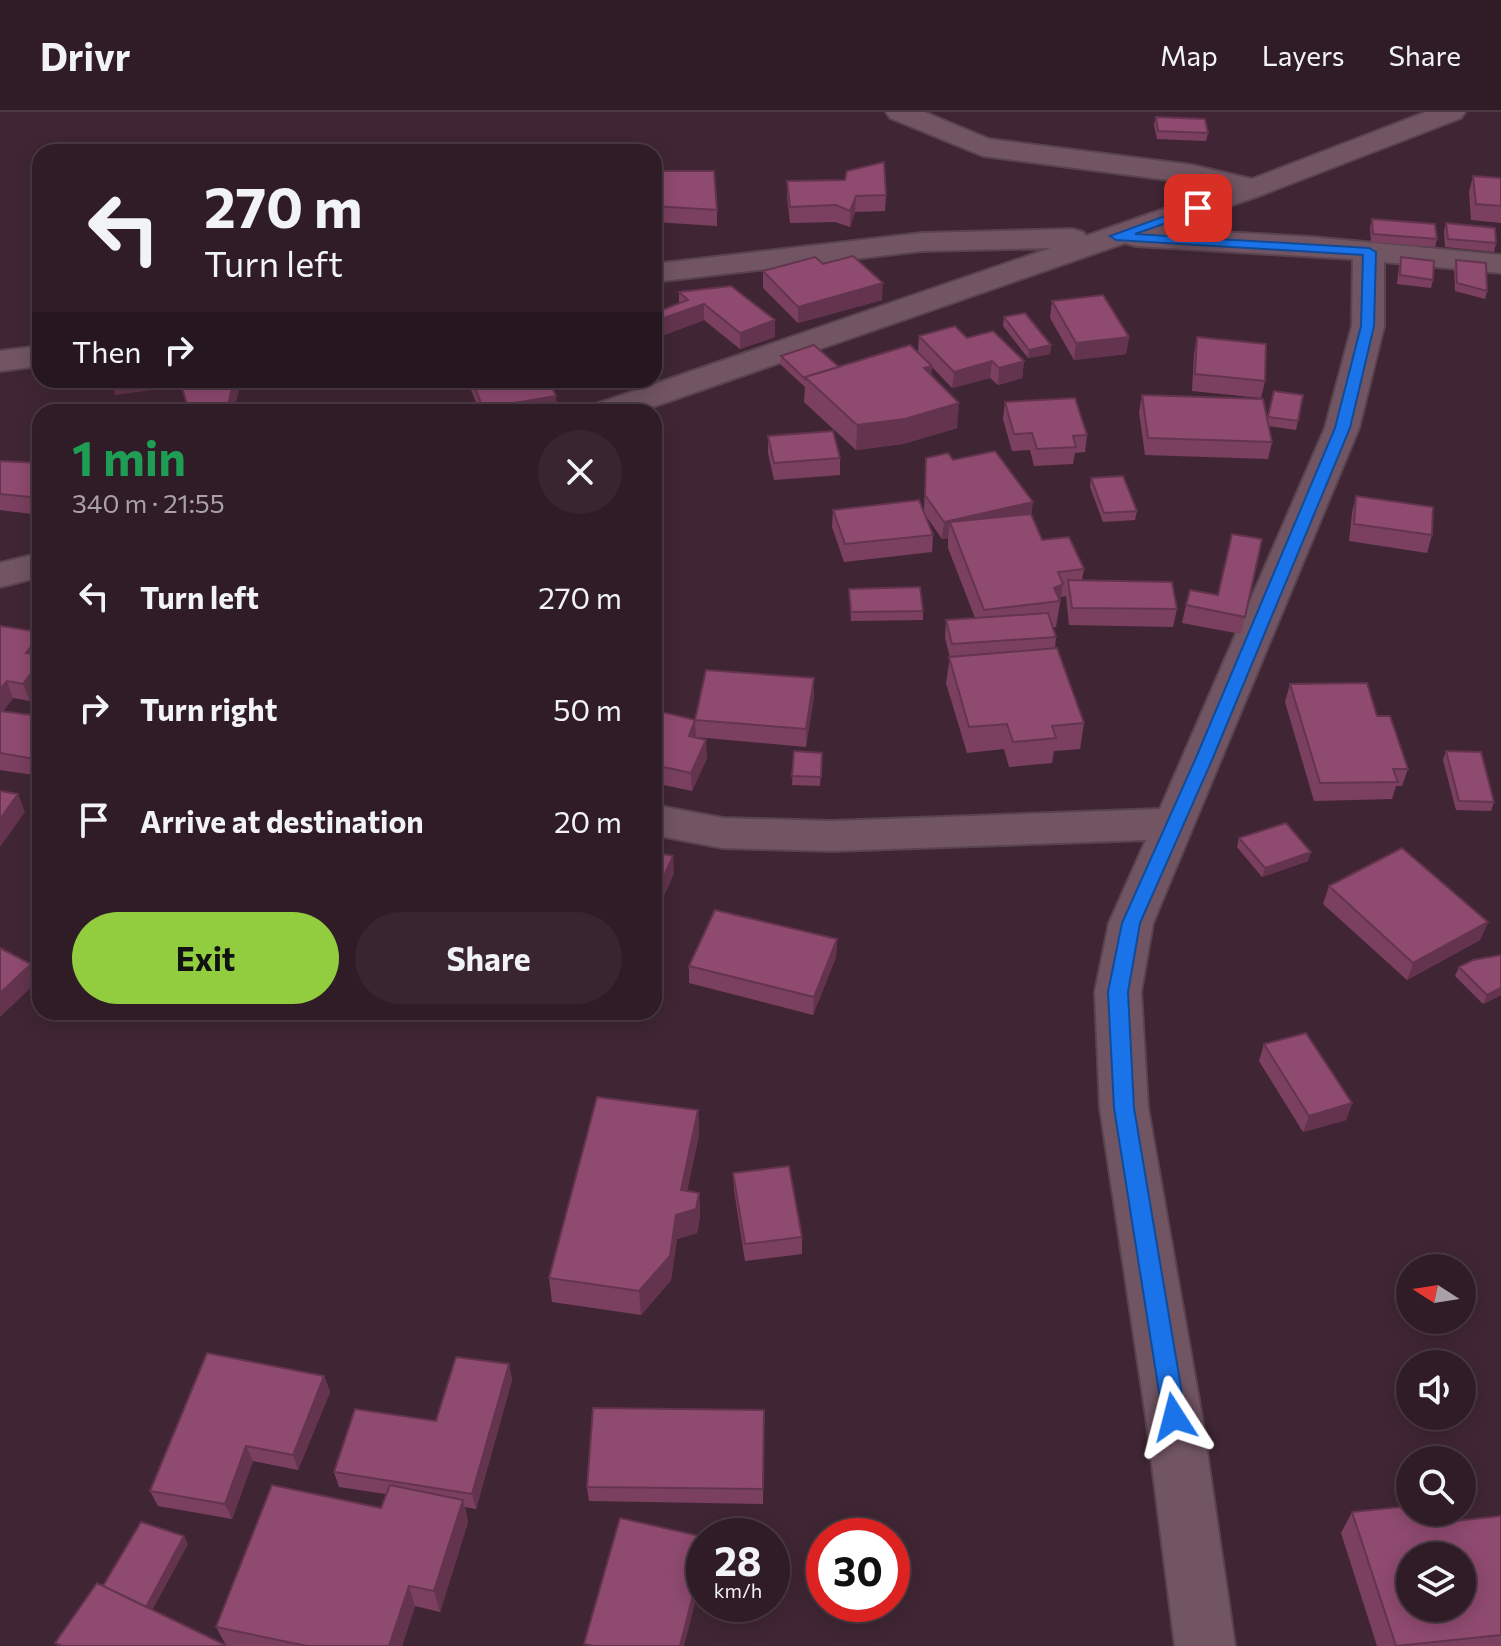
<!DOCTYPE html>
<meta charset="utf-8">
<style>
:root{--surface:#301c27;--page:#38252f;--text:#f1f3f6;--muted:#a8a1a7;--line:#4b3a44;--accent:#91cd3f}
body{margin:0;font-family:Commissioner,sans-serif;background:var(--page);color:var(--text);height:100vh;display:flex;flex-direction:column;font-size:30px;white-space:nowrap}
*{box-sizing:border-box;margin:0}
p{font-size:26px;color:var(--muted)}
.icon{flex:none;width:44px;height:44px;fill:none;stroke:currentColor;stroke-width:2;stroke-linecap:round;stroke-linejoin:round}
.map{position:relative;flex:1;overflow:hidden}
.sheet{position:absolute;left:32px;top:292px;width:630px;height:616px;display:flex;flex-direction:column;background:var(--surface);border-radius:24px;box-shadow:0 4px 20px #0003,0 0 0 2px var(--line)}
.sheet>*{flex:none}
.hud{position:absolute;left:32px;top:32px;width:630px;height:244px;border-radius:24px;box-shadow:0 4px 20px #0003,0 0 0 2px var(--line);background:#301c27;color:var(--text);overflow:hidden}
.needle{width:52px;rotate:282deg}
.tools{position:absolute;left:1396px;top:1142px;display:grid;gap:16px}
.tools a{display:grid;place-items:center;width:80px;height:80px;border-radius:50%;background:var(--surface);box-shadow:0 4px 20px #0003,0 0 0 2px var(--line);font-size:40px}
.speed{position:absolute;left:686px;top:1406px;display:flex;gap:16px;font-size:40px;font-weight:700;text-align:center}
.speed>*{display:grid;place-content:center;width:104px;height:104px;border-radius:50%;background:var(--surface);box-shadow:0 4px 20px #0003,0 0 0 2px var(--line);line-height:1}
.speed small{font-size:20px;font-weight:400}
.speed .limit{border:12px solid #d22;background:#fff;color:#111}
.pin{position:absolute;display:grid;place-items:center;width:68px;height:68px;color:#fff;margin:-34px;border-radius:16px;box-shadow:0 4px 12px #0006}
.me{position:absolute;width:88px;margin:-44px;rotate:351deg;stroke-linejoin:round;filter:drop-shadow(0 0 6px #0008)}
.turn{display:flex;align-items:center;gap:28px;height:168px;padding:0 40px;font-size:36px}
.turn .icon{width:104px;height:104px;stroke-width:2.5}
.turn b{display:block;font-size:56px;line-height:68px}
.then{display:flex;align-items:center;height:76px;padding:0 40px;background:#0003;gap:16px;font-size:30px}
.round{display:grid;place-items:center;flex:none;width:84px;height:84px;border-radius:42px;background:var(--page)}
.headline{display:flex;align-items:center;justify-content:space-between;height:136px;padding:0 40px}
h1{font-size:48px;font-weight:700;line-height:60px;color:#1e9e55}
.button{display:flex;gap:16px;margin-top:auto;padding:16px 40px}
.button a{flex:1;height:92px;border-radius:48px;background:var(--accent);color:#111;font-size:32px;font-weight:700;line-height:92px;text-align:center}
.button a+a{background:var(--page);color:var(--text)}
ul{padding:0;list-style:none}
li{display:flex;align-items:center;gap:24px;height:112px;padding:0 40px}
li div{flex:1}
li b{display:block;font-size:30px}
li em{font-style:normal}
header{display:flex;align-items:center;gap:48px;box-sizing:border-box;height:112px;padding:0 40px;background:var(--surface);border-bottom:2px solid var(--line)}
header strong{font-size:38px}
nav{display:flex;gap:44px;margin-inline-start:auto;font-size:28px}
.map>svg:first-child{display:block}
.lines{fill:none;stroke-linecap:round;stroke-linejoin:round}
.minor-casing{stroke:#59434f;stroke-width:4}
.minor{fill:#725563;fill-rule:evenodd}
.wall{fill:#7b4060}
.shaded-wall{fill:#64344e}
.building{fill:#8f4a70;stroke:#64344e;stroke-width:2;fill-rule:evenodd}
.route{fill:#1a73e8;stroke:#114b97;stroke-width:2}
</style>
<header>
<strong>Drivr</strong>
<nav><a>Map</a><a>Layers</a><a>Share</a></nav>
</header>
<div class="map">
<svg width="1501" height="1534" viewBox="0 0 1501 1534">
<rect width="100%" height="100%" fill="#402634"/>
<g class="lines">
<defs>
<path id="minor" d="M 886,0 L 924,0 L 989,27 L 1192,53 L 1252,67 L 1426,0 L 1465,0 L 1461,6 L 1264,82 L 1164,117 L 1312,125 L 1501,143 L 1501,161 L 1384,150 L 1384,214 L 1359,316 L 1153,811 L 1141,880 L 1148,996 L 1202,1305 L 1235,1534 L 1175,1534 L 1146,1305 L 1100,996 L 1095,880 L 1109,811 L 1146,728 L 832,739 L 723,736 L 654,723 L 654,693 L 723,706 L 832,709 L 1160,697 L 1325,316 L 1352,214 L 1353,147 L 1136,134 L 1125,131 L 638,300 L 588,300 L 593,293 L 1051,136 L 922,139 L 654,170 L 654,152 L 922,121 L 1072,117 L 1083,120 L 1086,124 L 1221,77 L 1192,71 L 983,44 L 890,6 Z
M 40,234 L 40,254 L 0,259 L 0,239 Z
M 40,441 L 40,465 L 0,475 L 0,451 Z"/>
</defs>
<use href="#minor" class="minor-casing"/>
<use href="#minor" class="minor"/>
</g>
<path class="wall" d="M 1156,5 L 1208,21 L 1206,29 L 1157,27 L 1154,13 Z
M 654,59 L 717,98 L 717,114 L 654,110 Z
M 1473,64 L 1501,66 L 1501,111 L 1471,108 L 1469,80 Z
M 787,69 L 886,83 L 885,99 L 855,100 L 850,115 L 835,110 L 790,111 L 787,85 Z
M 1372,107 L 1437,127 L 1435,135 L 1371,130 L 1370,115 Z
M 1446,111 L 1496,131 L 1494,140 L 1445,135 L 1444,119 Z
M 1401,145 L 1433,168 L 1431,176 L 1397,172 L 1399,153 Z
M 1456,148 L 1487,179 L 1485,187 L 1455,179 L 1454,156 Z
M 823,152 L 882,188 L 798,211 L 763,176 L 763,159 Z
M 679,180 L 775,208 L 775,225 L 740,237 L 704,208 L 656,226 L 654,224 L 654,201 L 679,191 Z
M 1052,189 L 1129,225 L 1126,242 L 1074,248 L 1050,206 Z
M 1004,205 L 1051,233 L 1050,242 L 1028,246 L 1003,214 Z
M 919,224 L 967,226 L 1024,249 L 1022,266 L 998,273 L 990,266 L 952,276 L 932,255 L 931,263 L 957,316 L 903,332 L 856,338 L 804,290 L 805,275 L 780,252 L 781,244 L 839,255 L 918,240 Z
M 1197,225 L 1265,269 L 1261,286 L 1192,279 L 1194,242 Z
M 467,268 L 549,268 L 558,300 L 480,300 Z
M 1274,279 L 1298,309 L 1296,318 L 1268,314 L 1272,330 L 1268,347 L 1145,343 L 1139,300 L 1142,283 L 1267,309 Z
M 1005,290 L 1087,323 L 1085,340 L 1075,341 L 1073,352 L 1034,354 L 1030,338 L 1012,339 L 1003,307 Z
M 768,324 L 840,346 L 840,363 L 774,368 L 768,341 Z
M 926,346 L 953,348 L 1032,404 L 1042,428 L 1084,457 L 1082,468 L 1177,497 L 1173,515 L 1069,513 L 1066,484 L 1061,485 L 1056,515 L 1053,515 L 1056,525 L 1055,536 L 1084,611 L 1080,637 L 1054,639 L 1052,651 L 1009,655 L 1004,637 L 967,641 L 946,571 L 950,545 L 945,526 L 946,508 L 975,506 L 948,436 L 948,426 L 942,427 L 924,401 L 933,423 L 932,440 L 844,450 L 832,415 L 833,398 L 924,400 Z
M 0,349 L 40,351 L 40,403 L 0,398 Z
M 1091,366 L 1137,399 L 1135,408 L 1103,410 L 1090,375 Z
M 1356,384 L 1432,423 L 1427,441 L 1349,429 L 1352,401 Z
M 1262,427 L 1241,522 L 1182,511 L 1186,493 L 1218,483 Z
M 40,465 L 40,575 L 30,589 L 13,586 L 3,599 L 40,604 L 40,664 L 0,658 L 0,514 L 36,520 L 34,511 Z
M 849,477 L 923,499 L 923,508 L 851,509 Z
M 814,566 L 814,584 L 806,635 L 696,625 L 707,646 L 692,679 L 654,671 L 654,598 L 695,608 Z
M 1290,572 L 1377,604 L 1408,657 L 1402,674 L 1396,674 L 1392,687 L 1314,689 L 1285,590 Z
M 794,639 L 822,641 L 820,674 L 792,673 Z
M 1446,639 L 1494,690 L 1491,699 L 1456,698 L 1443,648 Z
M 1239,726 L 1308,749 L 1262,765 L 1237,735 Z
M 1329,774 L 1488,810 L 1480,828 L 1407,868 L 1323,792 Z
M 837,827 L 836,845 L 813,903 L 689,871 L 689,854 Z
M 1459,855 L 1501,883 L 1483,892 L 1455,864 Z
M 1264,932 L 1352,991 L 1346,1008 L 1303,1020 L 1259,949 Z
M 698,998 L 699,1023 L 687,1079 L 699,1081 L 700,1105 L 697,1121 L 677,1127 L 671,1168 L 641,1203 L 552,1190 L 549,1166 Z
M 733,1061 L 802,1125 L 802,1142 L 745,1149 L 734,1078 Z
M 509,1252 L 512,1268 L 476,1397 L 465,1395 L 468,1410 L 440,1500 L 415,1494 L 402,1534 L 58,1534 L 55,1531 L 103,1474 L 188,1432 L 152,1498 L 226,1533 L 216,1515 L 381,1396 L 386,1382 L 339,1375 L 334,1360 L 436,1309 Z
M 324,1264 L 330,1280 L 298,1358 L 253,1349 L 232,1407 L 158,1394 L 150,1379 Z
M 764,1298 L 763,1392 L 589,1389 L 587,1375 Z
M 1352,1400 L 1428,1412 L 1501,1404 L 1501,1534 L 1377,1534 L 1341,1421 Z"/>
<path class="shaded-wall" d="M 856,84 L 855,100 L 850,115 L 850,99 Z
M 883,171 L 882,188 L 798,211 L 798,195 Z
M 704,192 L 704,208 L 656,226 L 655,209 Z
M 775,208 L 775,225 L 740,237 L 740,221 Z
M 1129,225 L 1126,242 L 1074,248 L 1076,231 Z
M 1051,233 L 1050,242 L 1028,246 L 1029,238 Z
M 992,249 L 990,266 L 952,276 L 954,260 Z
M 1024,249 L 1022,266 L 998,273 L 999,256 Z
M 932,254 L 930,279 L 924,256 Z
M 111,268 L 180,268 L 181,274 L 115,283 Z
M 234,268 L 237,268 L 239,278 L 234,300 L 204,300 Z
M 556,284 L 558,300 L 484,300 L 483,296 Z
M 959,291 L 957,316 L 903,332 L 856,338 L 857,313 Z
M 1033,390 L 1031,408 L 950,410 L 948,426 L 942,427 L 944,410 Z
M 1063,472 L 1059,498 L 1060,489 L 1054,476 Z
M 40,523 L 40,548 L 26,541 Z
M 40,549 L 40,575 L 30,589 L 23,572 Z
M 814,566 L 814,584 L 806,635 L 806,617 Z
M 7,569 L 13,586 L 0,604 L 0,577 Z
M 695,608 L 696,625 L 689,642 L 689,624 Z
M 706,628 L 707,646 L 692,679 L 691,661 Z
M 18,682 L 25,700 L 0,735 L 0,707 Z
M 1311,740 L 1308,749 L 1262,765 L 1265,756 Z
M 673,744 L 674,762 L 654,806 L 654,786 Z
M 1488,810 L 1480,828 L 1407,868 L 1413,851 Z
M 837,827 L 836,845 L 813,903 L 814,885 Z
M 31,852 L 38,869 L 0,905 L 0,881 Z
M 1501,876 L 1501,883 L 1483,892 L 1487,883 Z
M 1352,991 L 1346,1008 L 1303,1020 L 1309,1004 Z
M 698,998 L 699,1023 L 682,1101 L 699,1081 L 700,1105 L 697,1121 L 677,1127 L 671,1168 L 641,1203 L 639,1179 L 676,1103 Z
M 509,1252 L 512,1268 L 476,1397 L 472,1382 Z
M 324,1264 L 330,1280 L 298,1358 L 293,1343 Z
M 246,1334 L 253,1349 L 232,1407 L 225,1392 Z
M 463,1388 L 468,1410 L 440,1500 L 434,1479 Z
M 184,1424 L 188,1432 L 150,1502 L 146,1495 Z
M 704,1440 L 704,1457 L 684,1534 L 680,1534 Z
M 409,1474 L 415,1494 L 402,1534 L 389,1534 Z"/>
<path class="building" d="M 1156,5 L 1205,7 L 1208,21 L 1158,19 Z
M 884,50 L 886,83 L 856,84 L 850,99 L 836,93 L 790,95 L 787,69 L 845,68 L 847,59 Z
M 654,59 L 714,59 L 717,98 L 654,94 Z
M 1473,64 L 1501,66 L 1501,94 L 1476,92 Z
M 1372,107 L 1435,112 L 1437,127 L 1373,122 Z
M 1446,111 L 1495,116 L 1496,131 L 1448,127 Z
M 853,144 L 883,171 L 798,195 L 763,159 L 815,145 L 823,152 Z
M 1401,145 L 1434,149 L 1433,168 L 1400,163 Z
M 1456,148 L 1486,151 L 1487,179 L 1457,171 Z
M 731,174 L 775,208 L 740,221 L 704,192 L 655,209 L 654,208 L 654,201 L 688,188 L 679,180 Z
M 1103,183 L 1129,225 L 1076,231 L 1052,189 Z
M 1025,201 L 1051,233 L 1029,238 L 1004,205 Z
M 955,214 L 967,226 L 993,219 L 1024,249 L 999,256 L 992,249 L 954,260 L 919,224 Z
M 1197,225 L 1266,232 L 1265,269 L 1195,262 Z
M 814,233 L 839,255 L 805,265 L 805,267 L 781,244 Z
M 910,233 L 932,254 L 924,256 L 959,291 L 905,307 L 857,313 L 805,265 Z
M 180,268 L 234,268 L 227,297 L 204,300 L 189,300 Z
M 472,268 L 549,268 L 556,284 L 483,296 Z
M 1274,279 L 1303,283 L 1298,309 L 1268,305 Z
M 1142,283 L 1263,287 L 1272,330 L 1148,326 Z
M 1075,286 L 1087,323 L 1073,324 L 1076,335 L 1037,337 L 1032,321 L 1014,322 L 1005,290 Z
M 833,319 L 840,346 L 774,351 L 768,324 Z
M 995,339 L 1033,390 L 944,410 L 925,383 L 926,346 L 948,341 L 953,348 Z
M 0,349 L 40,351 L 40,386 L 0,382 Z
M 1123,364 L 1137,399 L 1104,401 L 1091,366 Z
M 1356,384 L 1433,395 L 1432,423 L 1354,412 Z
M 919,388 L 933,423 L 845,432 L 833,398 Z
M 1031,402 L 1042,428 L 1069,425 L 1084,457 L 1058,460 L 1063,472 L 1054,476 L 1060,489 L 984,498 L 950,410 Z
M 1232,422 L 1262,427 L 1245,505 L 1186,493 L 1190,478 L 1218,483 Z
M 40,465 L 40,511 L 34,511 Z
M 1068,468 L 1172,470 L 1177,497 L 1072,496 Z
M 920,475 L 923,499 L 851,500 L 849,477 Z
M 1048,501 L 1056,525 L 952,532 L 946,508 Z
M 0,514 L 40,520 L 40,523 L 26,541 L 40,543 L 40,549 L 23,572 L 7,569 L 0,577 Z
M 1057,536 L 1084,611 L 1052,614 L 1056,626 L 1013,630 L 1007,612 L 969,615 L 949,545 Z
M 706,558 L 814,566 L 806,617 L 695,608 L 689,624 L 706,628 L 691,661 L 654,653 L 654,598 L 695,608 Z
M 1367,571 L 1377,604 L 1390,604 L 1408,657 L 1393,657 L 1398,670 L 1320,671 L 1290,572 Z
M 0,599 L 40,604 L 40,648 L 0,641 Z
M 794,639 L 822,641 L 821,665 L 792,664 Z
M 1446,639 L 1481,640 L 1494,690 L 1459,689 Z
M 0,679 L 18,682 L 0,707 Z
M 1286,711 L 1311,740 L 1265,756 L 1239,726 Z
M 1402,736 L 1488,810 L 1413,851 L 1329,774 Z
M 654,740 L 673,744 L 654,786 Z
M 715,798 L 837,827 L 814,885 L 689,854 Z
M 0,836 L 31,852 L 0,881 Z
M 1501,843 L 1501,876 L 1487,883 L 1459,855 L 1473,848 Z
M 1306,921 L 1352,991 L 1309,1004 L 1264,932 Z
M 597,985 L 698,998 L 681,1078 L 699,1081 L 696,1097 L 676,1103 L 670,1144 L 639,1179 L 549,1166 Z
M 789,1054 L 802,1125 L 745,1132 L 733,1061 Z
M 207,1241 L 324,1264 L 293,1343 L 246,1334 L 225,1392 L 150,1379 Z
M 456,1245 L 509,1252 L 472,1382 L 334,1360 L 355,1297 L 436,1309 Z
M 593,1296 L 764,1298 L 763,1377 L 587,1375 Z
M 272,1373 L 381,1396 L 390,1373 L 463,1388 L 434,1479 L 409,1474 L 389,1534 L 307,1534 L 216,1515 Z
M 1410,1394 L 1410,1400 L 1424,1400 L 1428,1412 L 1501,1404 L 1501,1523 L 1396,1534 L 1352,1400 ZM 1410,1444 L 1462,1444 L 1462,1496 L 1410,1496 Z
M 620,1406 L 704,1425 L 704,1440 L 680,1534 L 594,1534 L 584,1532 Z
M 141,1410 L 184,1424 L 146,1495 L 103,1474 Z
M 97,1471 L 227,1534 L 62,1534 L 55,1531 Z"/>
<path class="route" d="M 1198,92 L 1203,93 L 1203,98 L 1135,122 L 1369,136 L 1376,140 L 1374,214 L 1350,316 L 1212,648 L 1140,811 L 1128,880 L 1134,996 L 1186,1305 L 1182,1312 L 1174,1315 L 1166,1312 L 1163,1305 L 1114,996 L 1108,880 L 1122,811 L 1195,648 L 1335,316 L 1361,214 L 1363,143 L 1116,128 L 1110,124 Z"/>
</svg>
<div class="tools">
<a><svg class="needle" viewBox="-14 -14 28 28"><path d="M0-13l5 13h-10z" fill="#e53935"/><path d="M0 13l5-13h-10z" fill="#a8a1a7"/></svg></a>
<a><svg class="icon" aria-label="sound" viewBox="0 0 24 24"><path d="M4 9h4l5-4v14l-5-4H4zM17 9q2 3 0 6"/></svg></a>
<a><svg class="icon" aria-label="search" viewBox="0 0 24 24"><circle cx="10" cy="10" r="6"/><path d="M15 15l6 6"/></svg></a>
<a><svg class="icon" aria-label="layers" viewBox="0 0 24 24"><path d="M12 4l9 5-9 5-9-5zM3 14l9 5 9-5"/></svg></a>
</div>
<div class="speed"><div>28<small>km/h</small></div><div class="limit">30</div></div>
<div class="pin" style="left:1198px;top:96px;background:#d93025"><svg class="icon" aria-label="arrive" viewBox="0 0 24 24"><path d="M6 21V4h12l-3 4 3 4H6"/></svg></div>
<svg class="me" style="left:1174px;top:1305px" viewBox="-20 -20 40 40"><path d="M0-17L14 15 0 8-14 15z" fill="#1a73e8" stroke="#fff" stroke-width="4"/></svg>
<div class="hud">
<div class="turn"><svg class="icon" aria-label="left" viewBox="0 0 24 24"><path d="M17 20v-9H6M10 6l-5 5 5 5"/></svg><div><b>270 m</b>Turn left</div></div>
<div class="then">Then<svg class="icon" aria-label="right" viewBox="0 0 24 24"><path d="M7 20v-9h11M14 6l5 5-5 5"/></svg></div>
</div>
<section class="sheet">
<div class="headline"><div><h1>1 min</h1><p>340 m · 21:55</p></div><a class="round"><svg class="icon" aria-label="close" viewBox="0 0 24 24"><path d="M6 6l12 12M18 6L6 18"/></svg></a></div>
<ul>
<li><svg class="icon" aria-label="left" viewBox="0 0 24 24"><path d="M17 20v-9H6M10 6l-5 5 5 5"/></svg><div><b>Turn left</b></div><em>270 m</em></li>
<li><svg class="icon" aria-label="right" viewBox="0 0 24 24"><path d="M7 20v-9h11M14 6l5 5-5 5"/></svg><div><b>Turn right</b></div><em>50 m</em></li>
<li><svg class="icon" aria-label="arrive" viewBox="0 0 24 24"><path d="M6 21V4h12l-3 4 3 4H6"/></svg><div><b>Arrive at destination</b></div><em>20 m</em></li>
</ul>
<div class="button"><a>Exit</a><a>Share</a></div>
</section>
</div>
